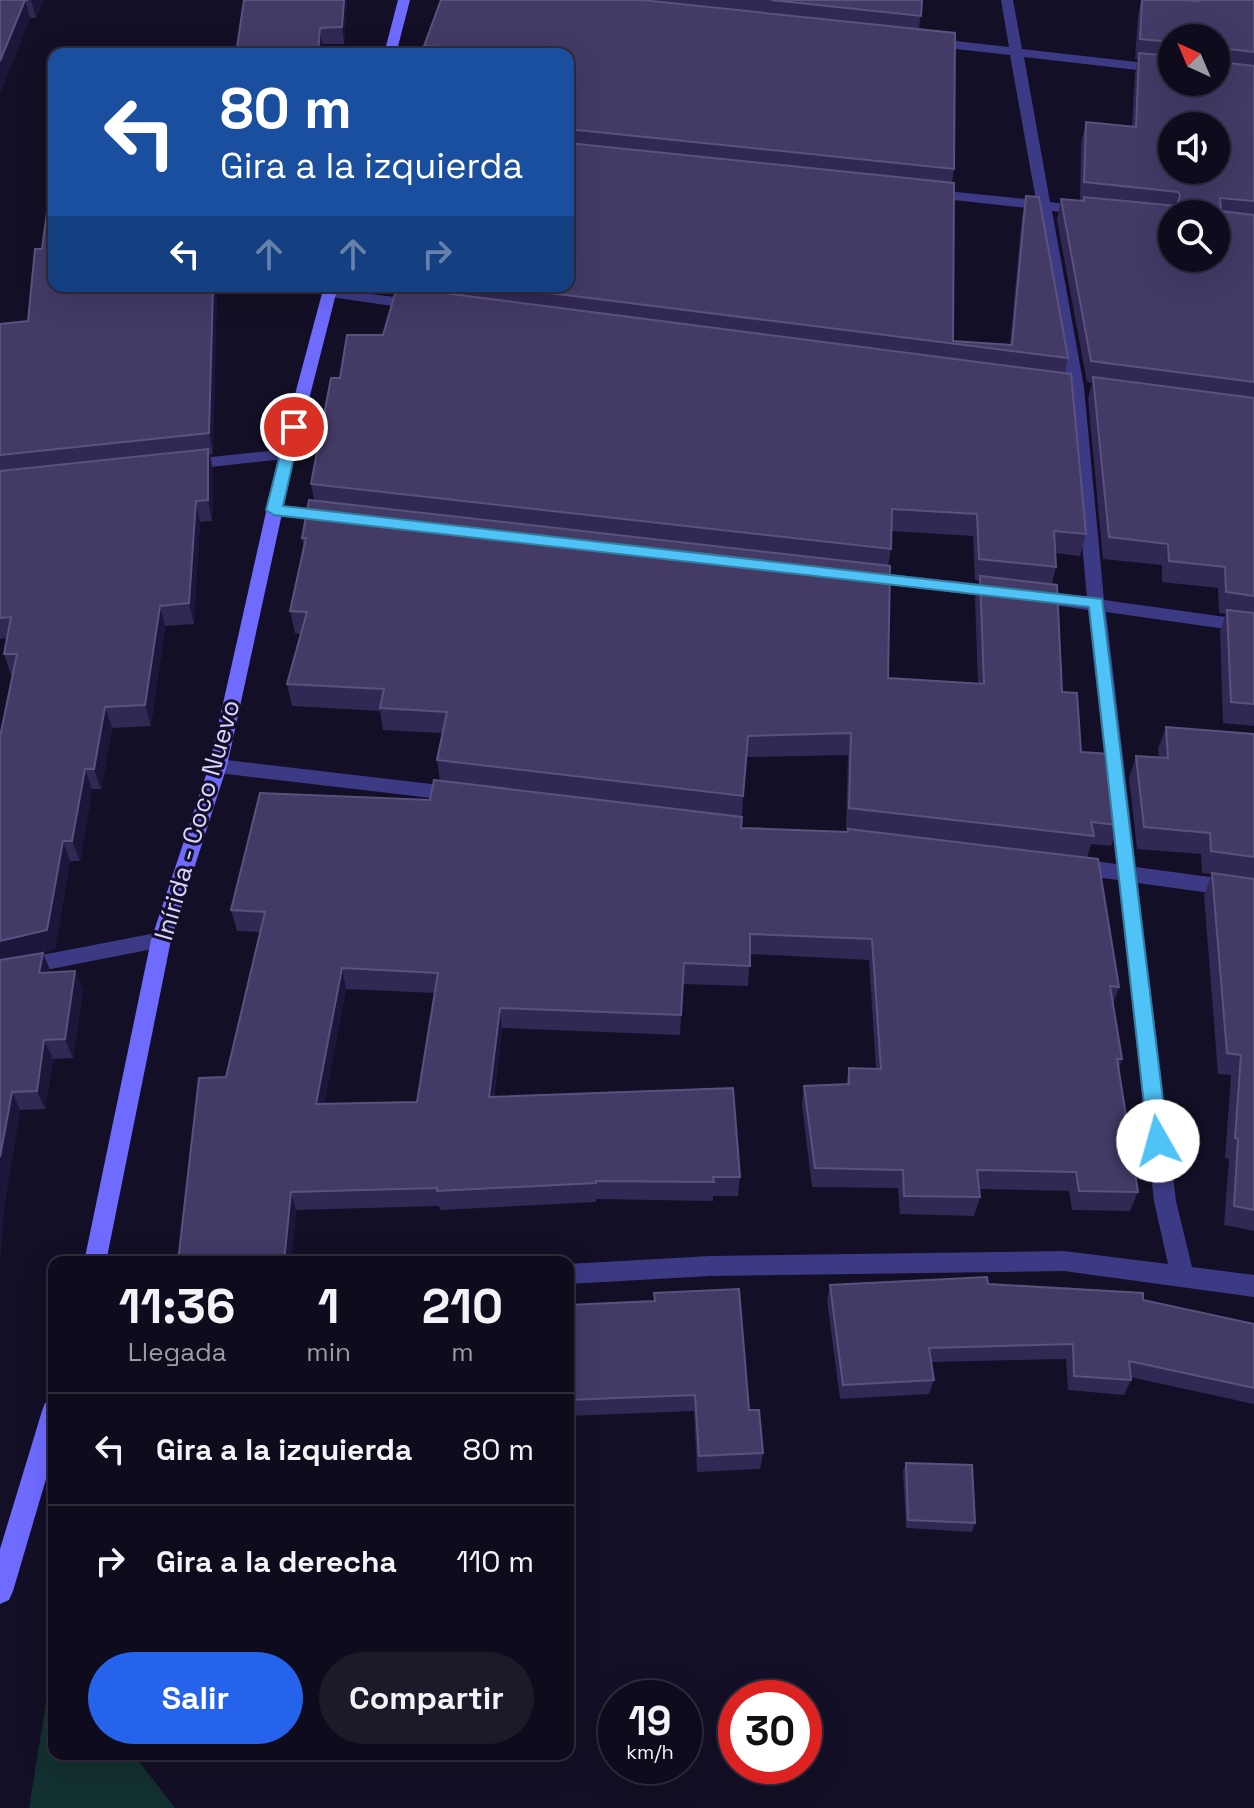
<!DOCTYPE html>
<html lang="es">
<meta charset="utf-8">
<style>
:root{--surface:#0e0b1c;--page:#1c1929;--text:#f1f3f6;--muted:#9b9ba3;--line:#2e2b3b;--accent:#2563eb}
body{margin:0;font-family:"Space Grotesk",sans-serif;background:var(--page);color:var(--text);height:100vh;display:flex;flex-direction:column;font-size:30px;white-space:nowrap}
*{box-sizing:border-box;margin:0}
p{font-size:26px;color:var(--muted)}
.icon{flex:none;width:44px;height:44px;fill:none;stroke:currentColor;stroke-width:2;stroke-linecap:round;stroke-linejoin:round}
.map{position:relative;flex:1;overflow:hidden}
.details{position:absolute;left:48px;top:1256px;width:526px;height:504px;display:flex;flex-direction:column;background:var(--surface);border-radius:16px;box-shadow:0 8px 32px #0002,0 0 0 2px var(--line)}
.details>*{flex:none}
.guide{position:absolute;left:48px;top:48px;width:526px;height:244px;border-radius:16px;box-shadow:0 8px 32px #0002,0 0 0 2px var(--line);background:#1a4fa0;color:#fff;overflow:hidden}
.needle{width:52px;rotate:316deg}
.fabs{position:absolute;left:1158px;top:24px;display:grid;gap:16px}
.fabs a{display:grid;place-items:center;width:72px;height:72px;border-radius:50%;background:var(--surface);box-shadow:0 8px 32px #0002,0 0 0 2px var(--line);font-size:40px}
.speed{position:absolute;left:598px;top:1680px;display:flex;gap:16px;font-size:40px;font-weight:700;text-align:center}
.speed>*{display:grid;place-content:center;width:104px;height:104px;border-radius:50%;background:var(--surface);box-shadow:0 8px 32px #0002,0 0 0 2px var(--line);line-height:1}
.speed small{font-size:20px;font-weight:400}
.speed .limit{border:12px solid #d22;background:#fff;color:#111}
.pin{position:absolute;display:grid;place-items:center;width:68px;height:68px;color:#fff;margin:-34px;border:4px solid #fff;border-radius:50%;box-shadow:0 2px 8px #0007}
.me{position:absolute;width:88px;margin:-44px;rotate:353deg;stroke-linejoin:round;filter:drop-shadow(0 0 6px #0008)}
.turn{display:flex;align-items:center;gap:28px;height:168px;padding:0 40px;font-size:36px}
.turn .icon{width:104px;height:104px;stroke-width:2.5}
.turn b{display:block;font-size:56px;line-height:68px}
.lanes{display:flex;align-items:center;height:76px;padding:0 40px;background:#0003;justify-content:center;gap:40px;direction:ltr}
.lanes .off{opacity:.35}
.eta{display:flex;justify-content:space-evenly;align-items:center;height:136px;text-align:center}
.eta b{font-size:48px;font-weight:600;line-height:56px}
.primary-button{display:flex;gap:16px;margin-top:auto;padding:16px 40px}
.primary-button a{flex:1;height:92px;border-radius:48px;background:var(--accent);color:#fff;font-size:32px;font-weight:600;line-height:92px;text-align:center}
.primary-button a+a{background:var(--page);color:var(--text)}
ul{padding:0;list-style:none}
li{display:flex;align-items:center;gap:24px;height:112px;padding:0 40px;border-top:2px solid var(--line)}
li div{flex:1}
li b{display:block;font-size:30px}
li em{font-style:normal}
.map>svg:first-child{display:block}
.green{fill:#12302f}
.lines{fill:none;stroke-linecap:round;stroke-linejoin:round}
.street{fill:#3d3a85;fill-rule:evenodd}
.secondary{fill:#6f6bff;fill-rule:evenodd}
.wall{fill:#312854;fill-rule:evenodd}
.shaded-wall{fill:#1d163a}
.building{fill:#433a66;stroke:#5a527e;stroke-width:2;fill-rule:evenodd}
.route{fill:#4fc3f7;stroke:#337fa1;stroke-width:2}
.labels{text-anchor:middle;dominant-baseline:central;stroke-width:6;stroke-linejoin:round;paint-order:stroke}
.street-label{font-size:26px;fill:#d9d4ff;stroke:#130f26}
</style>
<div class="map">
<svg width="1254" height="1808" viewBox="0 0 1254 1808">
<rect width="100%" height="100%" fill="#130f26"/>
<path class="green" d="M 54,1653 L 54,1754 L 133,1754 L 175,1808 L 29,1808 Z"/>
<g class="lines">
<path class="street" d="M 1001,0 L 1013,0 L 1022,49 L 1172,66 L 1172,74 L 1024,57 L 1050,202 L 1085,206 L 1092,210 L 1085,214 L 1052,211 L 1084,387 L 1104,600 L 1254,621 L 1254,633 L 1106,612 L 1136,867 L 1254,883 L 1254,899 L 1138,883 L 1176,1201 L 1192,1267 L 1254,1275 L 1254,1297 L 1064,1271 L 710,1276 L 568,1284 L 568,1264 L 710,1256 L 1064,1251 L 1168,1264 L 1154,1201 L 1118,880 L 1073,874 L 1066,871 L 1063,866 L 1066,861 L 1073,858 L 1116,864 L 1088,610 L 1033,602 L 1024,596 L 1033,590 L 1087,598 L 1068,387 L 1037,209 L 926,197 L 919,193 L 926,189 L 1036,200 L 1010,55 L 929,46 L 923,42 L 929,38 L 1009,47 Z
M 329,289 L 420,300 L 428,305 L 420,310 L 324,296 L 324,290 Z
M 287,449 L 293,450 L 293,458 L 183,470 L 175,465 L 183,460 Z
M 274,504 L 334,511 L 342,517 L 334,523 L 268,514 L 266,510 L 268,506 Z
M 862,571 L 1001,586 L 1010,592 L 1001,598 L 856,581 L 853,577 Z
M 218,759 L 457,787 L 467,794 L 457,801 L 218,773 L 209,766 Z
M 161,932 L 168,934 L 171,940 L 168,946 L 0,979 L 0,963 Z"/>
<path class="secondary" d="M 398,0 L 410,0 L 396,54 L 384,54 Z
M 324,286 L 338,286 L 295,454 L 227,766 L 171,940 L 106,1262 L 84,1262 L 151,940 L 209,766 L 279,454 Z
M 54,1399 L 54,1452 L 13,1591 L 9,1600 L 0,1604 L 0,1549 L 42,1411 L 45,1403 Z"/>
</g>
<path class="wall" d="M 0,0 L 43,0 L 36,18 L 30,18 L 0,92 Z
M 244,0 L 347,0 L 344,44 L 322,44 Z
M 441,0 L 922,0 L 919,29 L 954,169 L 952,183 L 953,341 L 1010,344 L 1022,217 L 1026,196 L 1068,358 L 1065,373 L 1086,534 L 1080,556 L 1055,553 L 1056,567 L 1052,584 L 1062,692 L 1081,752 L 1118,825 L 1111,846 L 1091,844 L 1087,858 L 1119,987 L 1113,1004 L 1122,1059 L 1119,1069 L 1138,1192 L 1130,1211 L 1072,1210 L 1069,1191 L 979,1189 L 980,1197 L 974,1216 L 900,1214 L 898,1188 L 812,1187 L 802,1105 L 804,1086 L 846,1084 L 849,1068 L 876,1068 L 869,960 L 750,954 L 748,986 L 683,984 L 680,1035 L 502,1028 L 494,1097 L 740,1177 L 738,1196 L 713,1196 L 713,1201 L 596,1199 L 596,1202 L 440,1210 L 439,1206 L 296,1210 L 291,1262 L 178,1262 L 226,1077 L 260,932 L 237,931 L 231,910 L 430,800 L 440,781 L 437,760 L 443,733 L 383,730 L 380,711 L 292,706 L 287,684 L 301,634 L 295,633 L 290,611 L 304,548 L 302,538 L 314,500 L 311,484 L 340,378 L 383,335 L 402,286 L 568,286 L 568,54 L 425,54 L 424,46 ZM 891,531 L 973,536 L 975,580 L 979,581 L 975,598 L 978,684 L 888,678 L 888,566 L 891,549 ZM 848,755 L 846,829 L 848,830 L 848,832 L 741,828 L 746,757 ZM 346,989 L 435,993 L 417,1102 L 324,1104 Z
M 1141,0 L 1254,0 L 1254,726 L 1223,723 L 1220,631 L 1226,614 L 1219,613 L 1218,588 L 1162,582 L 1162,565 L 1103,559 L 1088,398 L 1092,383 L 1087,382 L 1057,220 L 1061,199 L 1080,201 L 1081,143 L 1086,122 L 1132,126 L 1135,73 L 1138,59 L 1135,59 L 1138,17 ZM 1172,38 L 1216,82 L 1172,82 Z
M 217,286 L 213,454 L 210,454 L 213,470 L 212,521 L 200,522 L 194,624 L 165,626 L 151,726 L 112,728 L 101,789 L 92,789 L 80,861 L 70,861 L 55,949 L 36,954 L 51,972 L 75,971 L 83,990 L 73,1058 L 53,1059 L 45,1109 L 20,1110 L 5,1201 L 13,675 L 11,675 L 4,654 L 7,638 L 0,639 L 0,324 L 28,321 Z
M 1166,727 L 1254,734 L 1254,1231 L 1224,1225 L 1229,1159 L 1225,1158 L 1231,1075 L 1218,1074 L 1204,895 L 1212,874 L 1202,873 L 1201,854 L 1137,849 L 1129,778 L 1136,756 L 1159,757 L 1158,749 Z
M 988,1284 L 1143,1300 L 1254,1324 L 1254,1404 L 1130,1377 L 1131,1380 L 1124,1395 L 1068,1390 L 1066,1359 L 931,1362 L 934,1380 L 929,1394 L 840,1399 L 827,1300 L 830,1285 Z
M 654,1293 L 749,1410 L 763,1453 L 760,1469 L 697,1472 L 694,1411 L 568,1416 L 568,1305 L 654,1302 Z
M 906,1463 L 975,1523 L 972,1532 L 906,1528 L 903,1471 Z"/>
<path class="shaded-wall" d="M 25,0 L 30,18 L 0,92 L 0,61 Z
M 31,0 L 43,0 L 36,18 Z
M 344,0 L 347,0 L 344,44 L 342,27 Z
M 320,28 L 322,44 L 321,54 L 318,54 Z
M 213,286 L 217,286 L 213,454 L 209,433 Z
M 208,449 L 213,470 L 212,521 L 208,500 Z
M 196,501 L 200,522 L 194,624 L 189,603 Z
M 160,606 L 165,626 L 151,726 L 145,705 Z
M 105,707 L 112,728 L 101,789 L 94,769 Z
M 85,769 L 92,789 L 80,861 L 72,841 Z
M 63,841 L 70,861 L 55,949 L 0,962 L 0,941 Z
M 43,953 L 51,972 L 39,973 Z
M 342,968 L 346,989 L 321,1124 L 316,1104 Z
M 75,971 L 83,990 L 73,1058 L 65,1039 Z
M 500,1008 L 502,1028 L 491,1116 L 489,1097 Z
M 44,1040 L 53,1059 L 45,1109 L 37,1091 Z
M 12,1092 L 20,1110 L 5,1201 L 0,1265 L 0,1157 Z
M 291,1192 L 296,1210 L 291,1262 L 284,1262 Z"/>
<path class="building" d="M 0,0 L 28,0 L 25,0 L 0,61 Z
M 244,0 L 344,0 L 342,27 L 320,28 L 318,54 L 236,54 Z
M 441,0 L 642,0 L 955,33 L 954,169 L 568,129 L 568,54 L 474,54 L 476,49 L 424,46 Z
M 771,0 L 922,0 L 921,16 Z
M 1142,0 L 1182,0 L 1199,1 L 1199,0 L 1254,0 L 1254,52 L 1219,48 L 1221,62 L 1254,66 L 1254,201 L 1220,198 L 1221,211 L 1254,215 L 1254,382 L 1091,361 L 1061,199 L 1084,201 L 1084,197 L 1177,206 L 1180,195 L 1178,192 L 1084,182 L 1086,122 L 1136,127 L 1139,53 L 1172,56 L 1172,82 L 1216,82 L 1216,38 L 1172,38 L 1172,42 L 1140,39 ZM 1172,126 L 1216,126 L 1216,170 L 1172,170 ZM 1172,214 L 1216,214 L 1216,258 L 1172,258 Z
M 568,143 L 954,183 L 953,341 L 1012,345 L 1026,196 L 1039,197 L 1068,358 L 494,286 L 568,286 Z
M 54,160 L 54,286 L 213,286 L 209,433 L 0,455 L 0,324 L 28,321 L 35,249 L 42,249 Z
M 397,287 L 1071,374 L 1086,534 L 1054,531 L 1056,567 L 979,559 L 977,514 L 892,509 L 891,549 L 311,484 L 331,378 L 340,378 L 347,335 L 383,335 Z
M 1093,377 L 1254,398 L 1254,596 L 1226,592 L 1225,567 L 1169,561 L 1168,544 L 1109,537 Z
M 208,449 L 208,500 L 196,501 L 189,603 L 160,606 L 145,705 L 105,707 L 94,769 L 85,769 L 72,841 L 63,841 L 47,930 L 0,941 L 0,737 L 17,654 L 4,654 L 11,617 L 0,618 L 0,471 Z
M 309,500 L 890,566 L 888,678 L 984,684 L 980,576 L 1057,585 L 1062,692 L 1077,693 L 1081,752 L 1110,754 L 1118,825 L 1091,822 L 1094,836 L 849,808 L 851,733 L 748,736 L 743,796 L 437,760 L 447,712 L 380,708 L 384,689 L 287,684 L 307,612 L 290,611 L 306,538 L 302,538 Z
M 1227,610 L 1254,613 L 1254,704 L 1231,702 Z
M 1166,727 L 1254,734 L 1254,857 L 1211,851 L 1210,833 L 1144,827 L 1136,756 L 1168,758 Z
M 434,780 L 742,817 L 741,828 L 848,832 L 848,829 L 1098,859 L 1119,987 L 1110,986 L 1122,1059 L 1117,1059 L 1138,1192 L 1079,1191 L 1076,1172 L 977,1170 L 980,1197 L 904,1196 L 903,1170 L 815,1168 L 804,1086 L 849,1084 L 849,1068 L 881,1069 L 872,939 L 750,934 L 750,966 L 684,963 L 681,1015 L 500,1008 L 489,1097 L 733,1088 L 740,1177 L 713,1177 L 714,1182 L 596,1181 L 596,1183 L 437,1191 L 437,1188 L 291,1192 L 284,1262 L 178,1262 L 199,1078 L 226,1077 L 265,912 L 231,910 L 260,793 L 430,800 ZM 342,968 L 438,973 L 417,1102 L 316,1104 Z
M 1212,873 L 1254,879 L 1254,1210 L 1234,1206 L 1238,1139 L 1235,1138 L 1241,1055 L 1227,1053 Z
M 43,953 L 39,973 L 75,971 L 65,1039 L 44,1040 L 37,1091 L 12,1092 L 0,1157 L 0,960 Z
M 987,1277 L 988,1284 L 1143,1293 L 1143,1300 L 1254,1324 L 1254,1388 L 1129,1361 L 1131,1380 L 1074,1376 L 1073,1344 L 929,1348 L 934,1380 L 843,1385 L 830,1285 Z
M 739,1289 L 749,1410 L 759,1410 L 763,1453 L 699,1456 L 695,1395 L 568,1400 L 568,1305 L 655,1301 L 654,1293 Z
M 906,1463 L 972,1465 L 975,1523 L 908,1520 Z"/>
<path class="route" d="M 294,422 L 301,427 L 283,506 L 1102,599 L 1168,1141 L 1165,1148 L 1158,1150 L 1151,1148 L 1148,1141 L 1089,607 L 274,515 L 266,510 L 287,427 Z"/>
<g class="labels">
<g class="street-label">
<text transform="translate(197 820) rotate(-74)">Inírida - Coco Nuevo</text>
</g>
</g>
</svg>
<div class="fabs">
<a><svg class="needle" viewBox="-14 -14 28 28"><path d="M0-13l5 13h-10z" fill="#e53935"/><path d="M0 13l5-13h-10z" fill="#9b9ba3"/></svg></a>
<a><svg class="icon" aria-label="sound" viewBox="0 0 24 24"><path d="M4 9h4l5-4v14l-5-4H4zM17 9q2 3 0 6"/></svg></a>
<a><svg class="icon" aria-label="search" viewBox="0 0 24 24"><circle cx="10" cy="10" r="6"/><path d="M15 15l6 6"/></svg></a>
</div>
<div class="speed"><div>19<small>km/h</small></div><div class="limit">30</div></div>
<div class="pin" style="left:294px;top:427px;background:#d93025"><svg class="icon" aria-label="arrive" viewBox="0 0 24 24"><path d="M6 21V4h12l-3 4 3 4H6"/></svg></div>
<svg class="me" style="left:1158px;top:1141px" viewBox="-20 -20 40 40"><circle r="19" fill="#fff"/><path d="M0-13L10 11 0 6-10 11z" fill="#4fc3f7"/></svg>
<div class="guide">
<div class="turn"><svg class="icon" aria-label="left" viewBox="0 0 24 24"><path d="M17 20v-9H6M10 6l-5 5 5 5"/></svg><div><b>80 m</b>Gira a la izquierda</div></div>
<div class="lanes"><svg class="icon" aria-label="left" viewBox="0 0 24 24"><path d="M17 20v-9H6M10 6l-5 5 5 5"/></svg><svg class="icon off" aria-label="ahead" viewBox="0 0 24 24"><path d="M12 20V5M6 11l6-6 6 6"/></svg><svg class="icon off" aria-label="ahead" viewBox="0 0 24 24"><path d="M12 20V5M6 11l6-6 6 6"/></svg><svg class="icon off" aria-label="right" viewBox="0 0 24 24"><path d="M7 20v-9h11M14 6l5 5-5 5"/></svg></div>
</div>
<section class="details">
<div class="eta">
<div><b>11:36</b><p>Llegada</p></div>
<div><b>1</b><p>min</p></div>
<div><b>210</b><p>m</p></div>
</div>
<ul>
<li><svg class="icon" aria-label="left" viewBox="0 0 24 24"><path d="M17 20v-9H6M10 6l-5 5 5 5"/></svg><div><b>Gira a la izquierda</b></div><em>80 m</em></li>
<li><svg class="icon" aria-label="right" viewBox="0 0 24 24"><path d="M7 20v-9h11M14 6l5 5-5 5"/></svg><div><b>Gira a la derecha</b></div><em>110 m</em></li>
</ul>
<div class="primary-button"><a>Salir</a><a>Compartir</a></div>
</section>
</div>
